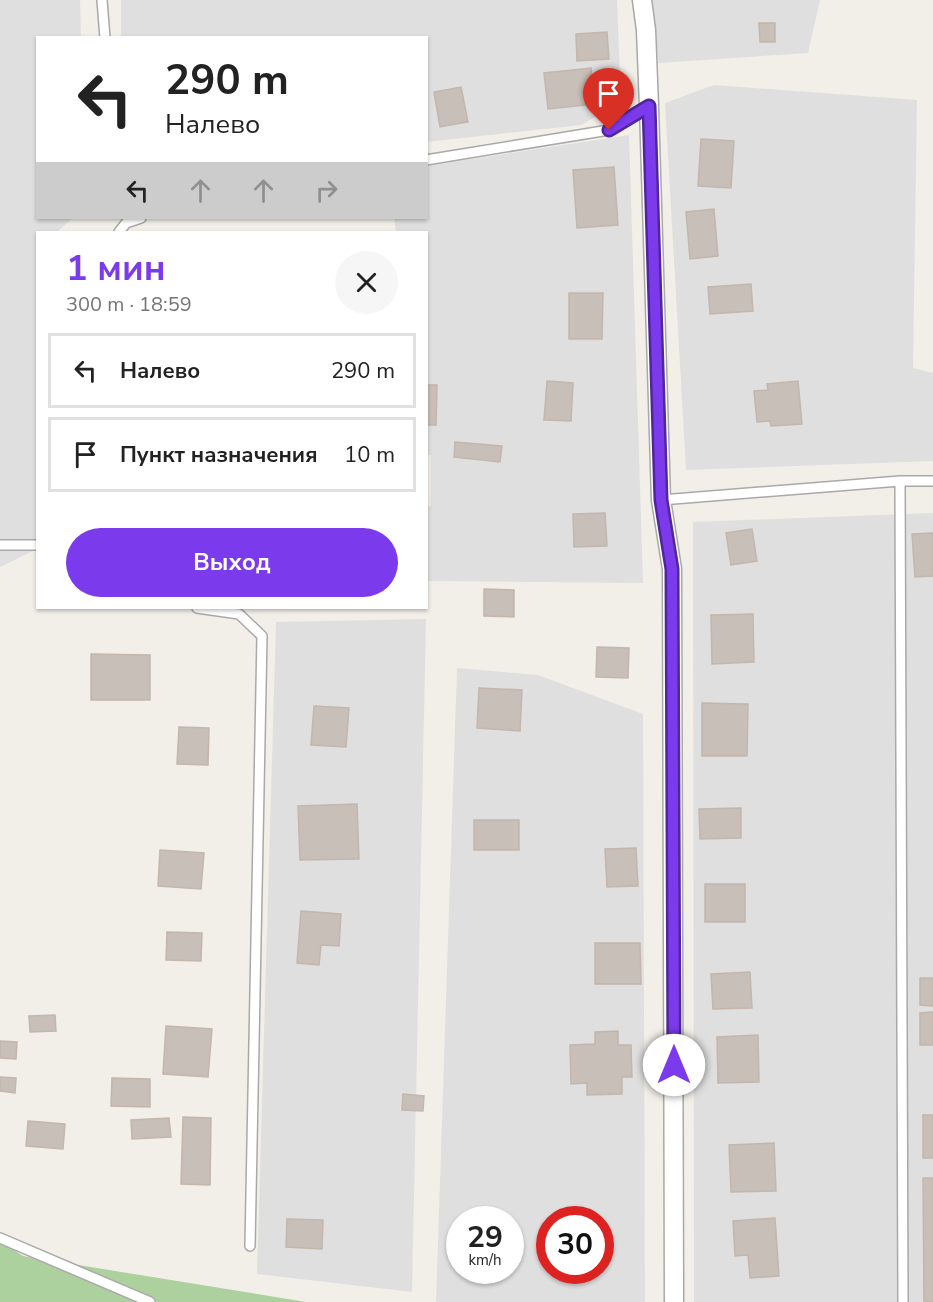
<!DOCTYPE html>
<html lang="ru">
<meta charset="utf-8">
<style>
:root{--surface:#fff;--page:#f6f6f6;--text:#222;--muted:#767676;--line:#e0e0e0;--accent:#7c3aed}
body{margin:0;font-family:"Nunito Sans",sans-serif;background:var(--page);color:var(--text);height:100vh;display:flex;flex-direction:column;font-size:22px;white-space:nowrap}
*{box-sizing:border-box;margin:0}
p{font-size:20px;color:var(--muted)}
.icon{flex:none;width:33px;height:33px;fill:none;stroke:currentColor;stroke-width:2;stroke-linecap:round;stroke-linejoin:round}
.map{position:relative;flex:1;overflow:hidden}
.drawer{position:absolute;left:36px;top:231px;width:392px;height:378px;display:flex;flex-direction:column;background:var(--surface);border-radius:0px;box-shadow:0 2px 4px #0004}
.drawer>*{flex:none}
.guide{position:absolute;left:36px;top:36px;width:392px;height:183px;border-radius:0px;box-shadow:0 2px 4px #0004;background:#fff;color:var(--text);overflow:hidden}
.speed{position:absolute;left:446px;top:1206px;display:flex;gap:12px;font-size:30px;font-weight:700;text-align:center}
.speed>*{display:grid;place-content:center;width:78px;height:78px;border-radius:50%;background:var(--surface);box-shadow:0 2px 4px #0004;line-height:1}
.speed small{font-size:15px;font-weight:400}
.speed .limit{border:9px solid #d22;background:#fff;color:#111}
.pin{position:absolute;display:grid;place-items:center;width:51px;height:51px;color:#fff;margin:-62px -26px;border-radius:50% 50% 50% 0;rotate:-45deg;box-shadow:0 0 6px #0007}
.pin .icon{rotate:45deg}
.me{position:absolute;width:66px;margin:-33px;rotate:0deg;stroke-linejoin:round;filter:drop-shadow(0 0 4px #0008)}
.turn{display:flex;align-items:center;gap:21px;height:126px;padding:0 30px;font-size:27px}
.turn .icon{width:78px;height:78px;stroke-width:2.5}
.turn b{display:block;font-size:42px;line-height:51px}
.lanes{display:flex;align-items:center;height:57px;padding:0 30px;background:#0003;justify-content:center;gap:30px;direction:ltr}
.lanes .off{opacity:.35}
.round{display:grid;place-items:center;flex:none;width:63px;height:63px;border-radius:32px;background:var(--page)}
.head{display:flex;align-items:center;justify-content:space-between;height:102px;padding:0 30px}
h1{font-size:36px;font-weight:700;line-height:45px;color:var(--accent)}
.action{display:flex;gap:12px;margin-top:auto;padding:12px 30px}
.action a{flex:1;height:69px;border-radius:36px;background:var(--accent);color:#fff;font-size:24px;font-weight:700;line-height:69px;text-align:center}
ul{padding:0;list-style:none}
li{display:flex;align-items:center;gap:18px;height:75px;margin:0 12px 9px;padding:0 18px;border:3px solid var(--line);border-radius:0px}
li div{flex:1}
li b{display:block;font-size:22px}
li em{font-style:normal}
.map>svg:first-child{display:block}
.residential{fill:#e0dfdf;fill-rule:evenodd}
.forest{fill:#add19e}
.building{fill:#c7bfb8;stroke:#c4b6ab;stroke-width:1.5}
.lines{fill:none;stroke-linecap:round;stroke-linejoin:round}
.service-casing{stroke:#a9a9a9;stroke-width:12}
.minor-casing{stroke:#a9a9a9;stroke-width:21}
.service{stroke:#fff;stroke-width:9}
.minor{stroke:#fff;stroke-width:18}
.route-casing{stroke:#51269a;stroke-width:15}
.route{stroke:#7c3aed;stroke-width:10}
</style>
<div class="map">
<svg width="933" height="1302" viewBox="0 0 933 1302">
<rect width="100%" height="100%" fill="#f2efe9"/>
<path class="residential" d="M 0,0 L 80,0 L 81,37 L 38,38 L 38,218 L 73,218 L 57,232 L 38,232 L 37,549 L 0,567 Z
M 121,0 L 617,0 L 621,102 L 581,125 L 426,142 L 426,38 L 121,38 Z
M 652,0 L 820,0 L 808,53 L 658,63 Z
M 714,85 L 917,100 L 913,368 L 933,373 L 933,461 L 686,470 L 665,103 Z
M 629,135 L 643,583 L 426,581 L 426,507 L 431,506 L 431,455 L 426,455 L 426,232 L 396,232 L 394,218 L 426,218 L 426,166 Z
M 933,513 L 933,1302 L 694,1302 L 693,522 Z
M 426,619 L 412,1292 L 257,1274 L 276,622 Z
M 457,668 L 538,675 L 643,714 L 645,1302 L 436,1302 ZM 459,1220 L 510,1220 L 510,1270 L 459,1270 ZM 549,1220 L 600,1220 L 600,1270 L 549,1270 Z"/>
<path class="forest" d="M 0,1241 L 23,1256 L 306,1302 L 0,1302 Z"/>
<path class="building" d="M 759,23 L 775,23 L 775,42 L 760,42 Z
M 607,32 L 609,59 L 577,61 L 576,34 Z
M 591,68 L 595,104 L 548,109 L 544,73 Z
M 461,87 L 468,122 L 440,127 L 434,92 Z
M 701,139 L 734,141 L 731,188 L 698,186 Z
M 614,167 L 618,225 L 577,228 L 573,170 Z
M 714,209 L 718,256 L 690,259 L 686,212 Z
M 751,284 L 753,311 L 710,314 L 708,287 Z
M 569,293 L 603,293 L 602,339 L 569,339 Z
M 547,381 L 573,383 L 571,421 L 544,420 Z
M 798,381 L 802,424 L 771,426 L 770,421 L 757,422 L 754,391 L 768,390 L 767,384 Z
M 426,385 L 437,385 L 436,425 L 426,425 Z
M 455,442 L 502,446 L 500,462 L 454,457 Z
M 605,513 L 607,546 L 574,547 L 573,514 Z
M 752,529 L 757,561 L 731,565 L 726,533 Z
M 933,533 L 933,576 L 915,577 L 912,534 Z
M 484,589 L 514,590 L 514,617 L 484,616 Z
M 753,614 L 754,662 L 712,664 L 711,615 Z
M 597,647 L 629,648 L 628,678 L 596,677 Z
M 91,654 L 150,655 L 150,700 L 91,700 Z
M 479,688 L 522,690 L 520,731 L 477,728 Z
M 702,703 L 748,704 L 747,756 L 702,756 Z
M 314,706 L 349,708 L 346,747 L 311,745 Z
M 179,727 L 209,728 L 208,765 L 177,764 Z
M 357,804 L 359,859 L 300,860 L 298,806 Z
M 741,808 L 741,838 L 700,839 L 699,809 Z
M 474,820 L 519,820 L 519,850 L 474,850 Z
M 636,848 L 638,886 L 607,887 L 605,849 Z
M 160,850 L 204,853 L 201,889 L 158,886 Z
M 705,884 L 745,884 L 745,922 L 705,922 Z
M 301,911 L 341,914 L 339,946 L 321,945 L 319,965 L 297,963 Z
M 167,932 L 202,933 L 201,961 L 166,960 Z
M 595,943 L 640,943 L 641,984 L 595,984 Z
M 750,972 L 752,1008 L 713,1009 L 711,974 Z
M 920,978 L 933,978 L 933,1006 L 920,1005 Z
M 933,1012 L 933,1045 L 920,1045 L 920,1013 Z
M 55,1015 L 56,1031 L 30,1032 L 29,1016 Z
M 166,1026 L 212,1029 L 208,1077 L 163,1074 Z
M 618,1031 L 618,1045 L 631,1045 L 632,1077 L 622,1077 L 622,1094 L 587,1095 L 587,1083 L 571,1084 L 570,1045 L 595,1044 L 595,1032 Z
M 758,1035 L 759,1082 L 718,1083 L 717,1037 Z
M 0,1041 L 17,1042 L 16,1059 L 0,1058 Z
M 0,1077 L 16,1078 L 15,1093 L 0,1091 Z
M 112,1078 L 150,1079 L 150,1107 L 111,1106 Z
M 403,1094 L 424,1096 L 423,1111 L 402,1110 Z
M 923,1115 L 933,1115 L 933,1158 L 923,1158 Z
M 183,1117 L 211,1118 L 210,1185 L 181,1184 Z
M 169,1118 L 171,1137 L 132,1139 L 131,1120 Z
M 28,1121 L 65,1124 L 63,1149 L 26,1146 Z
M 774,1143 L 776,1191 L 731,1192 L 729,1145 Z
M 923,1178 L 933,1178 L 933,1302 L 924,1302 Z
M 775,1218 L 779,1276 L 750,1278 L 748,1255 L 735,1256 L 733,1221 Z
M 287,1219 L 323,1220 L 322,1249 L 286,1247 Z"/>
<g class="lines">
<defs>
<path id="service" d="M 102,0 L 105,38
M 426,160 L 609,130 L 649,107
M 119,232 L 126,223 L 141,218
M 900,481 L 903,1302
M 661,500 L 900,481 L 933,481
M 0,545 L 38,545
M 197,608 L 239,614 L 262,636 L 250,1246
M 0,1238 L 150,1302"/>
<path id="minor" d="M 642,0 L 646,30 L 649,107 L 661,500 L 672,569 L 674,1302"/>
</defs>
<use href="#service" class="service-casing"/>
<use href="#minor" class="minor-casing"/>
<use href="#service" class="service"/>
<use href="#minor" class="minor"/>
</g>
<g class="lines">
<defs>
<path id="route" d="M 609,130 L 649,106 L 661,500 L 672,569 L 674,1065"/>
</defs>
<use href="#route" class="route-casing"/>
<use href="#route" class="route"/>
</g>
</svg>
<div class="speed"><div>29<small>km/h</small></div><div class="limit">30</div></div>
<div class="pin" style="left:609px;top:130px;background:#d93025"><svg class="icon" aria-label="arrive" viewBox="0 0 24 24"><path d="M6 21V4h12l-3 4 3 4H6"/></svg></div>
<svg class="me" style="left:674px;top:1065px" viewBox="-20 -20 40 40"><circle r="19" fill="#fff"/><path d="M0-13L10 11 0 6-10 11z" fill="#7c3aed"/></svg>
<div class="guide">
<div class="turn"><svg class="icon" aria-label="left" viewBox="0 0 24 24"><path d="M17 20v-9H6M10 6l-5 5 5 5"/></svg><div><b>290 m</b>Налево</div></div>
<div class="lanes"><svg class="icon" aria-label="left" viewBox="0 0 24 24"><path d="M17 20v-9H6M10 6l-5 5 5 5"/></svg><svg class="icon off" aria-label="ahead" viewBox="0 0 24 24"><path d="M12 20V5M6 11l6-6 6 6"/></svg><svg class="icon off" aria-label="ahead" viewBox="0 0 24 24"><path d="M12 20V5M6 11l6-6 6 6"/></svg><svg class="icon off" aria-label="right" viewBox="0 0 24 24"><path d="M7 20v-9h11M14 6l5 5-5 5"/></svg></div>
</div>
<section class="drawer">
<div class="head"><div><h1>1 мин</h1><p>300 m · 18:59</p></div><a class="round"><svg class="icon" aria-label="close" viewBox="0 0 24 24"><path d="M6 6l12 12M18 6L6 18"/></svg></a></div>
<ul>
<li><svg class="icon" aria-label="left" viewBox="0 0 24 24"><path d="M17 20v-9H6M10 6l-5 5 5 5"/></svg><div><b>Налево</b></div><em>290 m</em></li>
<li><svg class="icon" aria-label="arrive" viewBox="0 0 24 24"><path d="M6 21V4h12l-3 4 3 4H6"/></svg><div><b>Пункт назначения</b></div><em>10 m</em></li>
</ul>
<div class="action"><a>Выход</a></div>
</section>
</div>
